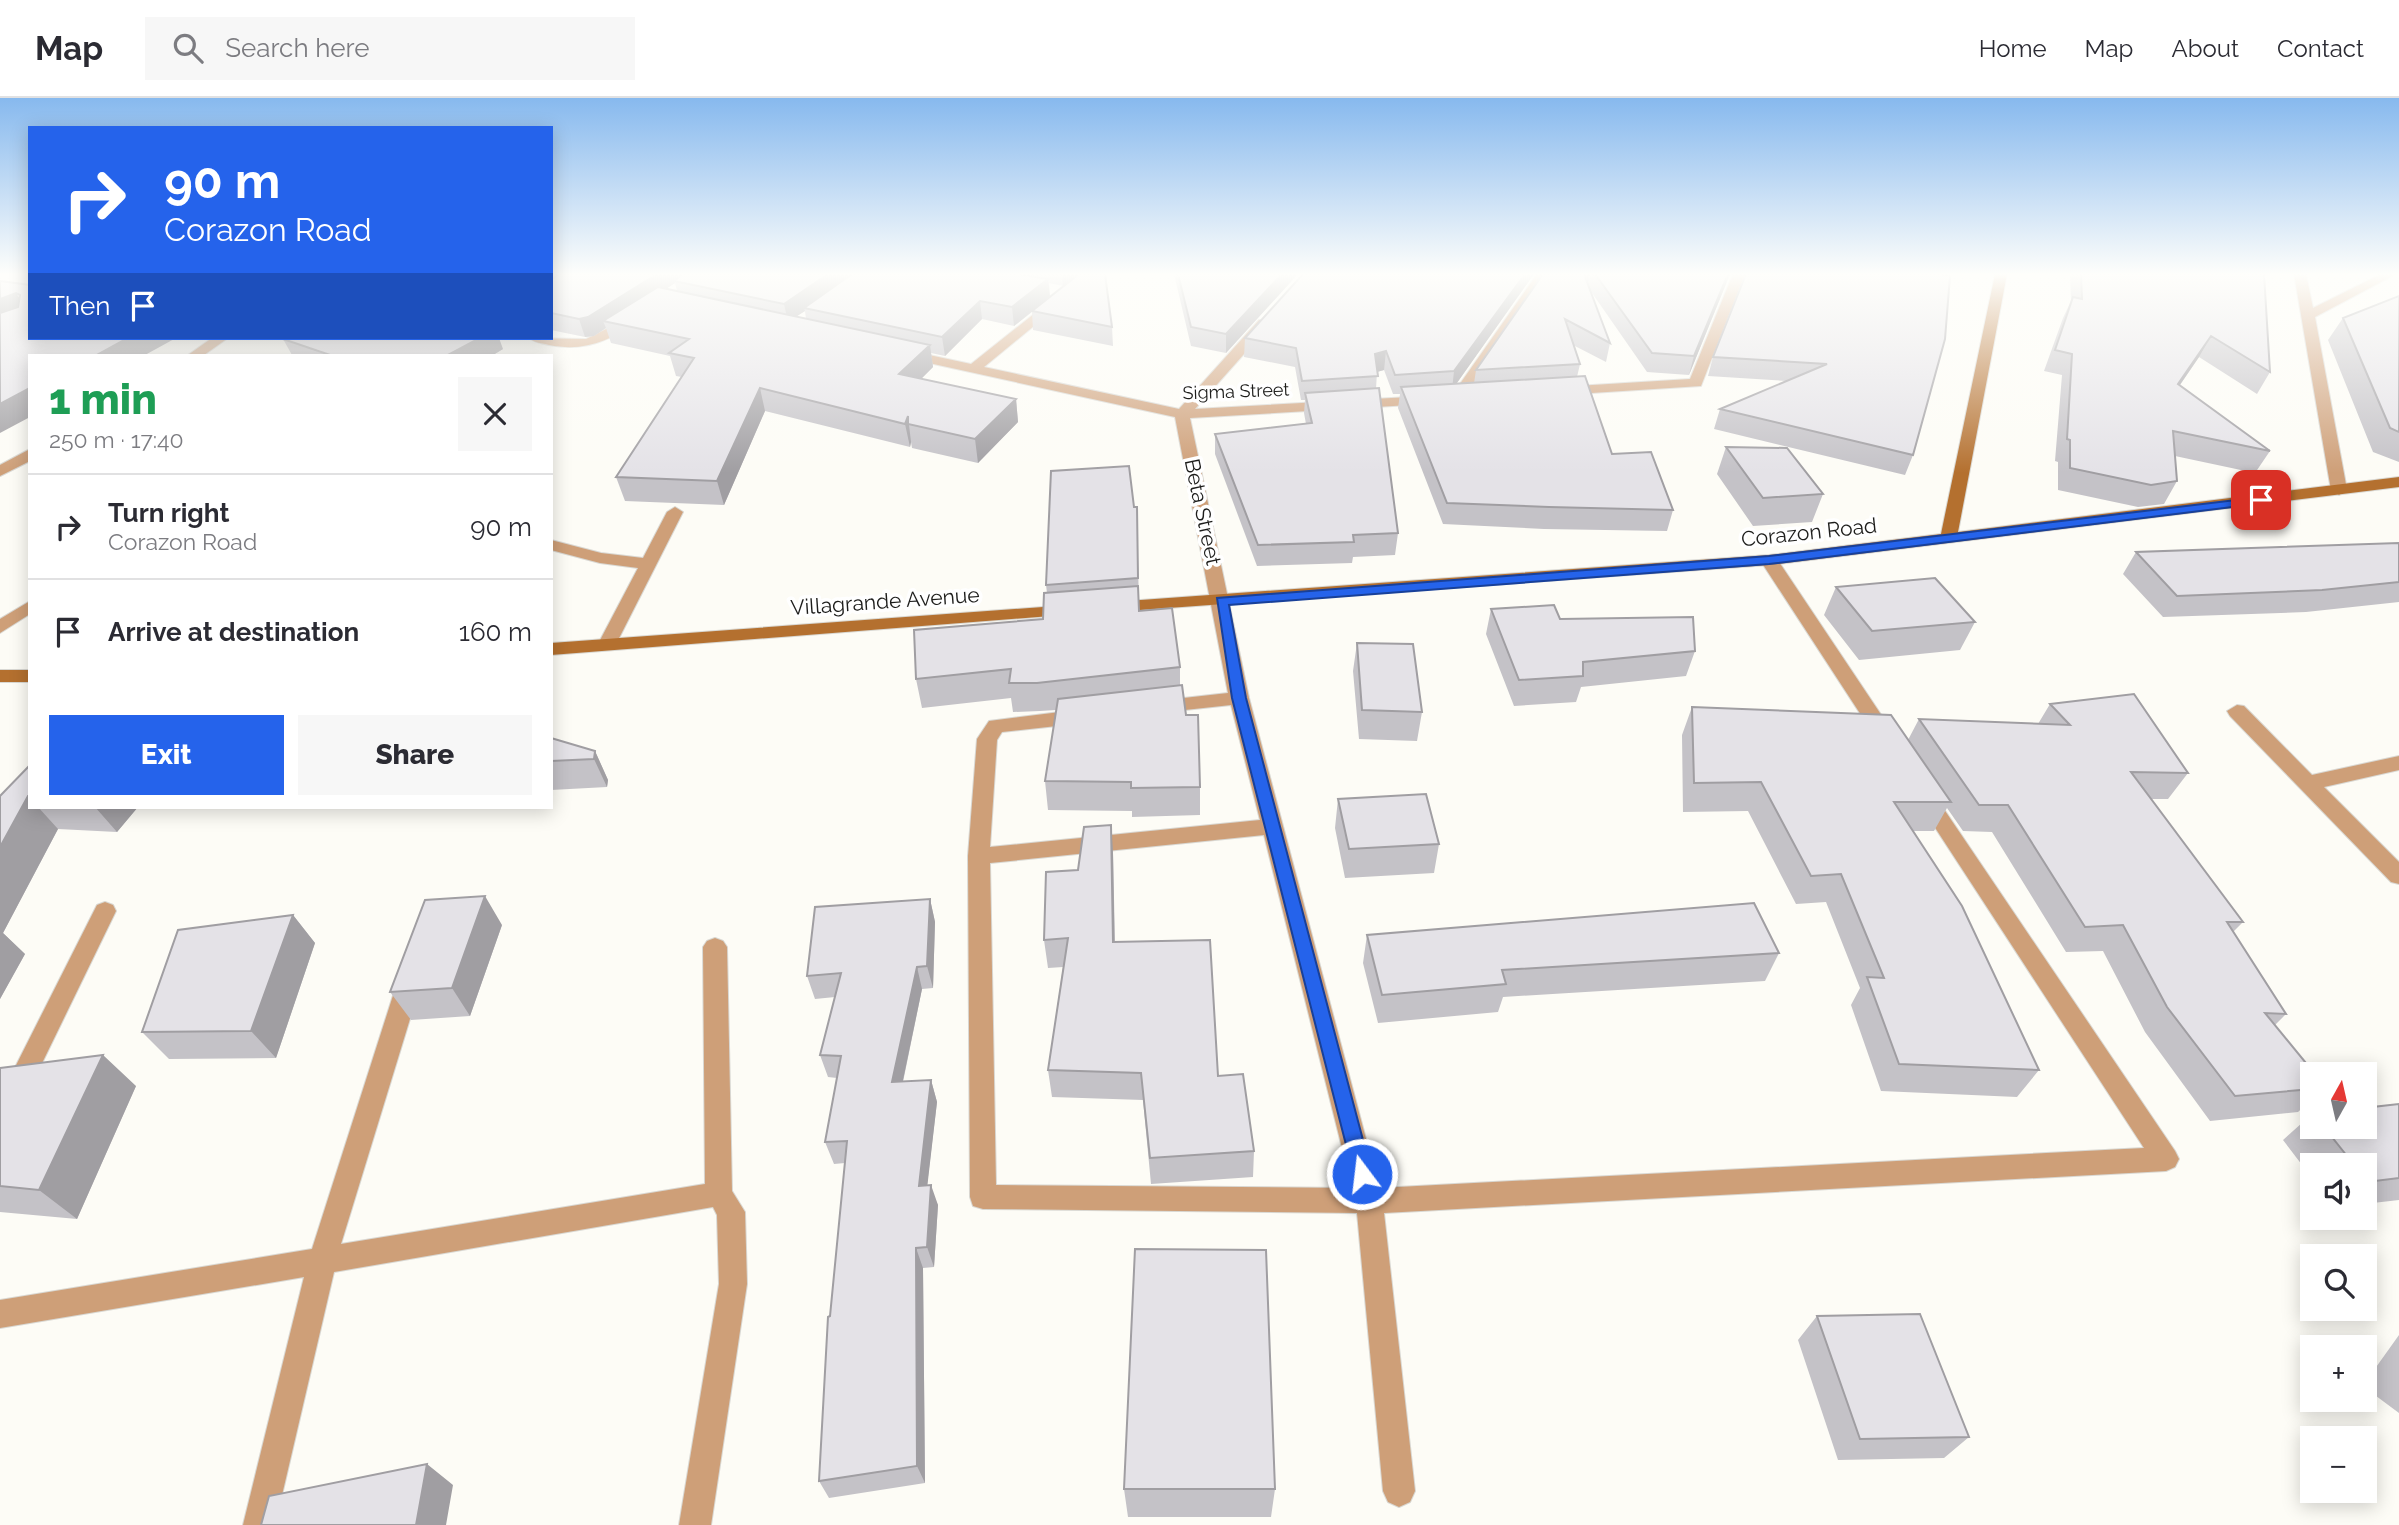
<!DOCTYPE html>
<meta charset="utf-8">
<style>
:root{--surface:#fff;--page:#f7f7f7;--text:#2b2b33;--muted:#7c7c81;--line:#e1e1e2;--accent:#2563eb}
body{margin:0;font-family:Raleway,sans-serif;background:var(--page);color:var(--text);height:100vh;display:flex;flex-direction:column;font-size:26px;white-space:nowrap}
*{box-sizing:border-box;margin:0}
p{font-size:23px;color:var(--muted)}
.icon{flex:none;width:38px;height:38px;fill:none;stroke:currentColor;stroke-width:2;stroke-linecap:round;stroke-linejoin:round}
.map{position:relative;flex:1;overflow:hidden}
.details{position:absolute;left:28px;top:256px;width:525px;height:455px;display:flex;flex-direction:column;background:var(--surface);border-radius:0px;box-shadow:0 4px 18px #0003}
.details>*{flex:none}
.banner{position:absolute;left:28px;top:28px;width:525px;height:214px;border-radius:0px;box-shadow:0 4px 18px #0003;background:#2563eb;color:#fff;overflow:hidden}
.needle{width:46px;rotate:8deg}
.controls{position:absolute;left:2300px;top:964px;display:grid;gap:14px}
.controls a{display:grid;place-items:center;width:77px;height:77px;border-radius:0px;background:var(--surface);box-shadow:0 4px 18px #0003;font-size:35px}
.pin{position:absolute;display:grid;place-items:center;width:60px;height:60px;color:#fff;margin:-30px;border-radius:14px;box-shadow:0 4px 10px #0006}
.me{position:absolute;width:77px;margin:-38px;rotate:345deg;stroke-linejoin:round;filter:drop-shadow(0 0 5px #0008)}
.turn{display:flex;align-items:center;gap:24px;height:147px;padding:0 21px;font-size:32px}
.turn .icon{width:91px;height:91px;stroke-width:2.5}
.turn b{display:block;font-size:49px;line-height:60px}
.then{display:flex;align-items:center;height:66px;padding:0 21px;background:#0003;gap:14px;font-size:26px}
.round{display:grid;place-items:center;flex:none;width:74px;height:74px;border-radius:0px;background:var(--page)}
.head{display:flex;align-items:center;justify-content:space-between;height:119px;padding:0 21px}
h1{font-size:42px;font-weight:800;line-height:52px;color:#1e9e55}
.action{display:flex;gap:14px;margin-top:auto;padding:14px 21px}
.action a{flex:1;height:80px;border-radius:0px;background:var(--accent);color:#fff;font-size:28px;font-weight:800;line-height:80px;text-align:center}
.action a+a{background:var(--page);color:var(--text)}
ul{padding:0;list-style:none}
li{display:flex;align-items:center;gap:21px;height:105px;padding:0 21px;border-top:2px solid var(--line)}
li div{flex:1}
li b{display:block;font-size:26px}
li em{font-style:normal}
header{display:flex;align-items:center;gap:42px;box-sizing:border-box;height:98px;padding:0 35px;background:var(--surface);border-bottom:2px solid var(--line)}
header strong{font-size:33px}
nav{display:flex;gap:38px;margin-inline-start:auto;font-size:24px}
.search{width:490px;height:63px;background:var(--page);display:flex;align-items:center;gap:18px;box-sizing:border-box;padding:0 24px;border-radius:0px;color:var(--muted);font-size:26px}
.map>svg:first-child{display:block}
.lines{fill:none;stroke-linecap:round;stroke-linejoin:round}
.street-casing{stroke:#d9d8d3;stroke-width:2}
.secondary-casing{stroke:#d9d8d3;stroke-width:2}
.street{fill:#ce9f78;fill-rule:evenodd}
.secondary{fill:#b4702f;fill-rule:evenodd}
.wall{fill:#c4c2c7;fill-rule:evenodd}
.shaded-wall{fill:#a09ea2}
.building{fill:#e4e2e7;stroke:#a09ea2;stroke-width:2}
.route{fill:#2563eb;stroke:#184099;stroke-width:2}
.labels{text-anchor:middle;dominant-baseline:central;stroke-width:7;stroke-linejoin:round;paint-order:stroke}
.far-street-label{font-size:18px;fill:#1d1d1b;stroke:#fff}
.street-label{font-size:21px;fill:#1d1d1b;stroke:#fff}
</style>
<header>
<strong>Map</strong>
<div class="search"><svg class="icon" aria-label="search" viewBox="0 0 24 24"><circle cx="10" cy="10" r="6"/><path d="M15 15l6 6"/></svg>Search here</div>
<nav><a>Home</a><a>Map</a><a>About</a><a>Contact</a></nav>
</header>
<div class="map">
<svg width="2399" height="1427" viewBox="0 0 2399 1427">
<rect width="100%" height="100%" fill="#fdfcf6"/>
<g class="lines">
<defs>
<path id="street" d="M 1084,176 L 1097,176 L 984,269 L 1179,311 L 1259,222 L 1269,222 L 1269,228 L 1195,311 L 1427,298 L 1434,302 L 1427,306 L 1190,320 L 1249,600 L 1379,1090 L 2144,1050 L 1919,705 L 1916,700 L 1919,695 L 1933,695 L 2175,1053 L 2179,1061 L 2175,1069 L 2166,1073 L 1384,1115 L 1415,1393 L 1410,1404 L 1399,1409 L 1388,1404 L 1383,1393 L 1357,1115 L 983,1111 L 973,1108 L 970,1099 L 968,758 L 977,641 L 989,623 L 1084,611 L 1094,618 L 1084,625 L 1002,634 L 997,642 L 990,749 L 1260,722 L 1231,607 L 1157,615 L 1147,609 L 1157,603 L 1228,595 L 1175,319 L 906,260 L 899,256 L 906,252 L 971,266 ZM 1264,737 L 1352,1090 L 996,1087 L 990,765 Z
M 1537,176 L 1549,176 L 1462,303 L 1452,303 L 1450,300 Z
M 1733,176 L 1745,176 L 1701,288 L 1560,297 L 1553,293 L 1560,289 L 1690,281 Z
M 2294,176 L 2306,176 L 2313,210 L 2381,176 L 2396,176 L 2315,219 L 2347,392 L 2339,397 L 2331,392 Z
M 632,218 L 637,219 L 637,225 C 607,243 585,254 549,247 C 542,245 535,245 529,240 L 586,241 Z
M 212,240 L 228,240 L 204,257 L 188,257 Z
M 30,351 L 30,363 L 0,378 L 0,367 Z
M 675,409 L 683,414 L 613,552 L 599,552 L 597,548 L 638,470 L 600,465 L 551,452 L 551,442 L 601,455 L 643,460 L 667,414 Z
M 1769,457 L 1775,458 L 1892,633 L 1895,638 L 1892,643 L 1878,643 L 1760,462 Z
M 30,503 L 30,516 L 0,535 L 0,521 Z
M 2237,607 L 2244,608 L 2312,677 L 2399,658 L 2399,672 L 2324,689 L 2399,764 L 2399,786 L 2391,784 L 2230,618 L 2227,613 Z
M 105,804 L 113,807 L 116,813 L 9,1033 L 0,1036 L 0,999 L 97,807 Z
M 715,840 L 723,843 L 727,849 L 732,1093 L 745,1114 L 747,1186 L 711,1427 L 679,1427 L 719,1186 L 717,1117 L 713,1109 L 334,1174 L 275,1427 L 243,1427 L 304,1179 L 0,1230 L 0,1202 L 312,1151 L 397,885 L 401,878 L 409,875 L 417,878 L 421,885 L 341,1146 L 705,1086 L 703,849 L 707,843 Z"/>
<path id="secondary" d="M 1995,176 L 2007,176 L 1958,434 L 2399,379 L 2399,389 L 1769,467 L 1113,514 L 1104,509 L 1113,504 L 1769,457 L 1941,436 Z
M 1070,507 L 1079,512 L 1076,516 L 551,557 L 551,545 Z
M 0,572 L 30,572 L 30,584 L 0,584 Z"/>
</defs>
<use href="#street" class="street-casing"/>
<use href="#secondary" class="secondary-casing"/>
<use href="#street" class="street"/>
<use href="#secondary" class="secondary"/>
</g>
<path class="wall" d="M 559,176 L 1105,176 L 1112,229 L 1113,248 L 1033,232 L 1032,214 L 1014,228 L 982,221 L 945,258 L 931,255 L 933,269 L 921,281 L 1016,301 L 1018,324 L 978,365 L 912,350 L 911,344 L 910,349 L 765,313 L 724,407 L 625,403 L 616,379 L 682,279 L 676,278 L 670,258 L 611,245 L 606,230 L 594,238 L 585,239 L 551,232 L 551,182 ZM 675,185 L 677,193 L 666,191 ZM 1049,185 L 1063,188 L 1050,199 ZM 805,213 L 806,221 L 796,218 Z
M 1174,176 L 1298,176 L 1226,255 L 1191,248 Z
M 1303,176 L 1534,176 L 1456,286 L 1474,285 L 1476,272 L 1543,176 L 1730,176 L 1689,277 L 1647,274 L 1590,192 L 1610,245 L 1606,264 L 1573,247 L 1580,266 L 1577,279 L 1612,356 L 1673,412 L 1667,433 L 1544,431 L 1443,426 L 1398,310 L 1400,296 L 1393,296 L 1384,272 L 1377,274 L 1376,291 L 1398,435 L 1395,457 L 1353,459 L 1352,465 L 1257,468 L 1215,356 L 1215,336 L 1306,326 L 1304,315 L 1305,302 L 1301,302 L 1295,269 L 1244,259 L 1245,240 Z
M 1746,176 L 1913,357 L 1905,377 L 1714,331 L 1720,311 L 1786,283 L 1708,278 L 1713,259 Z
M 2070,176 L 2264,176 L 2270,274 L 2257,296 L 2199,259 L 2180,287 L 2270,353 L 2255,375 L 2175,358 L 2177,383 L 2164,406 L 2138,409 L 2058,392 L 2058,364 L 2055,363 L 2062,277 L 2044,273 L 2063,220 L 2071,203 Z
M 2399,198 L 2399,364 L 2373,354 L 2328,242 L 2343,220 Z
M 283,241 L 503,251 L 493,257 L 292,257 Z
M 1726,349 L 1823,396 L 1812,424 L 1753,428 L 1717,376 Z
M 1134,409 L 1137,409 L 1139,513 L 1180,569 L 1180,587 L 1200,689 L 1200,717 L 1132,719 L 1132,713 L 1048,712 L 1045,683 L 1056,612 L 1040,613 L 1013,614 L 1011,600 L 922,610 L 916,581 L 1043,521 L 1047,495 L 1046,487 Z
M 2399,445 L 2399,504 L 2306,514 L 2163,519 L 2123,476 L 2136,454 Z
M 1836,489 L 1975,524 L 1960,552 L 1859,562 L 1824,517 Z
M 1491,511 L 1560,521 L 1695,553 L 1686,578 L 1581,589 L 1576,604 L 1514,608 L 1486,536 Z
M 1357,545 L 1422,614 L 1417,643 L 1359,641 L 1353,573 Z
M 2050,606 L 2188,675 L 2168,701 L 2151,701 L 2243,824 L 2233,834 L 2286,916 L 2274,928 L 2312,976 L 2312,1001 L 2298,1014 L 2210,1023 L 2145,934 L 2103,853 L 2066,854 L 1992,734 L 1963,733 L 1947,710 L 1934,733 L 1913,733 L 2039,972 L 2017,999 L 1881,993 L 1851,907 L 1860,890 L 1826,804 L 1796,806 L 1748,713 L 1683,714 L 1682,637 L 1692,609 L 1908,642 L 1919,621 L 2038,626 Z
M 551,640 L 595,653 L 608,682 L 607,689 L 551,692 Z
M 30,667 L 30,709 L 138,709 L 117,734 L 58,731 L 3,835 L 25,856 L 0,901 L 0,698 Z
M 1338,701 L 1439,746 L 1434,775 L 1345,780 L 1335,730 Z
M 1113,755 L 1115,844 L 1218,978 L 1254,1053 L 1253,1079 L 1151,1086 L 1143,1002 L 1052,999 L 1048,972 L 1063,869 L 1048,870 L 1044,842 L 1078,772 Z
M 930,801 L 935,824 L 933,890 L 922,891 L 903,984 L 931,982 L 937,1004 L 927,1087 L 938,1107 L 934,1169 L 923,1170 L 925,1385 L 829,1400 L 819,1383 L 830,1218 L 845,1065 L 834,1066 L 825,1044 L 837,980 L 828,979 L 820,957 L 835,899 L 815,901 L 807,878 Z
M 293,817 L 315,845 L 276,960 L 169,961 L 142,934 Z
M 502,827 L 470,918 L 411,922 L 390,894 Z
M 1367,837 L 1779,855 L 1765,883 L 1503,899 L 1498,914 L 1378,925 L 1363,865 Z
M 0,970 L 136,988 L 77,1121 L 0,1114 Z
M 2399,1006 L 2399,1102 L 2364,1106 L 2364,1068 L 2312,1068 L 2312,1080 L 2283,1042 L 2312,1016 L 2312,1029 L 2364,1029 Z
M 1817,1218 L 1969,1339 L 1944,1360 L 1838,1362 L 1798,1242 Z
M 2399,1237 L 2399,1315 L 2364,1289 L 2364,1286 Z
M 1124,1391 L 1275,1391 L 1271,1419 L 1128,1419 Z"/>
<path class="shaded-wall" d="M 657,176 L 690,176 L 674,183 L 675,185 L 613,225 L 603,223 L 606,230 L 594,238 L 585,239 L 579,221 Z
M 828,176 L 856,176 L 804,210 L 805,213 L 788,224 L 784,206 Z
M 1062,176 L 1080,176 L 1063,188 Z
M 1282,176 L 1298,176 L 1226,255 L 1226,236 Z
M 1525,176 L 1534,176 L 1452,292 L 1454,273 Z
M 1583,176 L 1590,176 L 1587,188 Z
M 1728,176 L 1730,176 L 1689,277 L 1694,258 Z
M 1048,181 L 1050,199 L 1014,228 L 1012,209 Z
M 16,195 L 29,215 L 0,227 L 0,201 Z
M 980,203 L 982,221 L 945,258 L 942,239 Z
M 2211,238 L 2199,259 L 2166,307 L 2178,286 Z
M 128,240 L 176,240 L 145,257 L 97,257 Z
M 480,240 L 499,240 L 503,251 L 493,257 L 448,257 Z
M 930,247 L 933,269 L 903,299 L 899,276 Z
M 1386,253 L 1384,272 L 1373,275 L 1375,256 Z
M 30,290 L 30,319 L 0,335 L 0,306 Z
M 760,290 L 765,313 L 724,407 L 717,383 Z
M 1016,301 L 1018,324 L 978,365 L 975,341 Z
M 908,318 L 911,344 L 910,349 L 905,326 Z
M 595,653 L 608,682 L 607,689 L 594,661 Z
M 28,698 L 30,700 L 30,709 L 38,709 L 58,731 L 3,835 L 25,856 L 0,901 L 0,749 Z
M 95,709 L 138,709 L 117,734 Z
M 1111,727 L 1113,755 L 1115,872 L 1113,844 Z
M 485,798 L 502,827 L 470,918 L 452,890 Z
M 930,801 L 935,824 L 933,890 L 927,868 Z
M 293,817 L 315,845 L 276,960 L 251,933 Z
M 917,869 L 922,891 L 898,1006 L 892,984 Z
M 103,957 L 136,988 L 77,1121 L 39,1092 Z
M 931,982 L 937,1004 L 925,1108 L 919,1088 Z
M 931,1087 L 938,1107 L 934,1169 L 927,1149 Z
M 916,1150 L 923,1170 L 925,1385 L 917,1368 Z
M 427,1366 L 453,1387 L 446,1427 L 416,1427 Z"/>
<path class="building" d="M 559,176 L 657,176 L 588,219 L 579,221 L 551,215 L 551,182 Z
M 683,176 L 828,176 L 784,206 L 674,183 Z
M 852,176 L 1018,176 L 1048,181 L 1012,209 L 980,203 L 942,239 L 804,210 Z
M 1079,176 L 1105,176 L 1112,229 L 1032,213 Z
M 1178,176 L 1282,176 L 1226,236 L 1191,229 Z
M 1303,176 L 1525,176 L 1454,273 L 1395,277 L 1386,253 L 1375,256 L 1378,278 L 1302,283 L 1296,250 L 1245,240 Z
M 1543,176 L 1584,176 L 1610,245 L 1565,221 L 1580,266 L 1476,272 Z
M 1595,176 L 1728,176 L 1694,258 L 1652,255 Z
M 1746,176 L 1943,176 L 1943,177 L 1950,178 L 1945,241 L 1913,357 L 1720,311 L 1827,266 L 1713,259 Z
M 2081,176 L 2264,176 L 2270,274 L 2211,238 L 2178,286 L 2270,353 L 2173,333 L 2177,383 L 2151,387 L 2070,370 L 2070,342 L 2067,341 L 2072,256 L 2055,252 L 2073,199 L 2082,201 Z
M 0,183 L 30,187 L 30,240 L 128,240 L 97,257 L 30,257 L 30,290 L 0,306 L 0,215 L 18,209 L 20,197 L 16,195 L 0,201 Z
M 658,189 L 930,247 L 899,276 L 1016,301 L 975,341 L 908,326 L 908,318 L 905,326 L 760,290 L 717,383 L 616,379 L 694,260 L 669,255 L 689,241 L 603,223 Z
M 2399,198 L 2399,334 L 2390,330 L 2343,220 Z
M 285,240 L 480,240 L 448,257 L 330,257 L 283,241 Z
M 1585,278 L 1612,356 L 1651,354 L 1673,412 L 1549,409 L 1447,405 L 1401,289 Z
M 1379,290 L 1398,435 L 1353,437 L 1354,444 L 1258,447 L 1215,336 L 1312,325 L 1305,295 Z
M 1726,349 L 1787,350 L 1823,396 L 1763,400 Z
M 1129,368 L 1134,409 L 1137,409 L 1138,480 L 1046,487 L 1051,373 Z
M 2399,445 L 2399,484 L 2322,492 L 2177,498 L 2136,454 Z
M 1935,480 L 1975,524 L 1872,533 L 1836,489 Z
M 1138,488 L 1139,513 L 1172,510 L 1180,569 L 1037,585 L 1009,585 L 1011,571 L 916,581 L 914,532 L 1043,521 L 1044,495 Z
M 1554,507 L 1560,521 L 1693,519 L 1695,553 L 1583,564 L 1583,578 L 1519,582 L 1491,511 Z
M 1357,545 L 1413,546 L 1422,614 L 1362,612 Z
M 1182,587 L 1186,617 L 1198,617 L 1200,689 L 1131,690 L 1131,684 L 1045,683 L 1058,601 Z
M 2134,596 L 2188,675 L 2131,674 L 2243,824 L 2227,824 L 2286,916 L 2265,915 L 2315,976 L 2312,976 L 2312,991 L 2235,998 L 2167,909 L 2123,827 L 2085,829 L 2008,707 L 1979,707 L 1919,621 L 2070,627 L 2050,606 Z
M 1692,609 L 1891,617 L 1951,704 L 1894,704 L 1962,808 L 2039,972 L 1899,966 L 1867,879 L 1884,880 L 1841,776 L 1811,778 L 1761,684 L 1694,685 Z
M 551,640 L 595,653 L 594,661 L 551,663 Z
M 30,667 L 30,698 L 28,698 L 0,749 L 0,698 Z
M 1426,696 L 1439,746 L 1349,751 L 1338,701 Z
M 1111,727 L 1113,844 L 1210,842 L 1218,978 L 1243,976 L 1254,1053 L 1150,1060 L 1141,975 L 1048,972 L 1068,840 L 1044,842 L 1046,774 L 1078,772 L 1084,729 Z
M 485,798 L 452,890 L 390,894 L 425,802 Z
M 930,801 L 927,868 L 917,869 L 892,984 L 931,982 L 919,1088 L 931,1087 L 927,1149 L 916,1150 L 917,1368 L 819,1383 L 828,1219 L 830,1218 L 847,1043 L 825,1044 L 841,958 L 820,957 L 841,875 L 807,878 L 815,809 Z
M 1754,805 L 1779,855 L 1502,872 L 1506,886 L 1382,897 L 1367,837 Z
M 293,817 L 251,933 L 142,934 L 178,832 Z
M 103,957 L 39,1092 L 0,1088 L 0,970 Z
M 2399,1006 L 2399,1080 L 2367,1084 L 2364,1080 L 2364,1068 L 2355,1068 L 2324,1029 L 2364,1029 L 2364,1010 Z
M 1135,1151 L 1266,1152 L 1275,1391 L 1124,1391 Z
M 1920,1216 L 1969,1339 L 1860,1341 L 1817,1218 Z
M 427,1366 L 416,1427 L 261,1427 L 269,1398 Z"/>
<linearGradient id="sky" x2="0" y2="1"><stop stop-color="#87b9ee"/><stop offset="0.47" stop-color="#fefefb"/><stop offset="1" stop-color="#fefefb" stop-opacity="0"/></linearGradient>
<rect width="2399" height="375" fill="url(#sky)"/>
<path class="route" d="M 2261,399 L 2267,402 L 2265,405 L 1769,466 L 1229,507 L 1246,600 L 1372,1076 L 1369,1082 L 1362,1085 L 1355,1082 L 1232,600 L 1217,500 L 1769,458 Z"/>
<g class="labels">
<g class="far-street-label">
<text transform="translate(1236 293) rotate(-2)">Sigma Street</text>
</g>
<g class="street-label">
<text transform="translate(1203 414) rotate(78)">Beta Street</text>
<text transform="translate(1809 434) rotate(-6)">Corazon Road</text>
<text transform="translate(885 503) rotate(-4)">Villagrande Avenue</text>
</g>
</g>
</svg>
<div class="controls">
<a><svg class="needle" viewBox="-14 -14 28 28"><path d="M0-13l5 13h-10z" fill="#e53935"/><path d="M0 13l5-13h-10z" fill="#7c7c81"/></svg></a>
<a><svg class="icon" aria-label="sound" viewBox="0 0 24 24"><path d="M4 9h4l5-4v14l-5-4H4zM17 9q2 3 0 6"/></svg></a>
<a><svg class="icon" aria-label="search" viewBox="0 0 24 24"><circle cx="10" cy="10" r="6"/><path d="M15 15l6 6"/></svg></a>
<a>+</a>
<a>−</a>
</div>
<div class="pin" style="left:2261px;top:402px;background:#d93025"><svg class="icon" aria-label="arrive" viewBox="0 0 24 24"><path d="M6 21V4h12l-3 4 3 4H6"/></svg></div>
<svg class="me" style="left:1362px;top:1076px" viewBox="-20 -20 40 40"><circle r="17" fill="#2563eb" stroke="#fff" stroke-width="3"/><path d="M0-11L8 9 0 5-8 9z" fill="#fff"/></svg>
<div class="banner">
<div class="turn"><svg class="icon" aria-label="right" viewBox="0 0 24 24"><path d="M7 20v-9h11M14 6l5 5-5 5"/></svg><div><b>90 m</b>Corazon Road</div></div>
<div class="then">Then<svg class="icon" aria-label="arrive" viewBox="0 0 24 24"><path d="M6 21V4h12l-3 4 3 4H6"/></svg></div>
</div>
<section class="details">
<div class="head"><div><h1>1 min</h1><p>250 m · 17:40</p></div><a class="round"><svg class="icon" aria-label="close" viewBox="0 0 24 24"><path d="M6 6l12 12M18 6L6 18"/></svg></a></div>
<ul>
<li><svg class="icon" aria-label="right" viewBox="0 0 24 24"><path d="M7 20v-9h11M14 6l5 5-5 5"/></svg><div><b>Turn right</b><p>Corazon Road</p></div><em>90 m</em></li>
<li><svg class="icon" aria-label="arrive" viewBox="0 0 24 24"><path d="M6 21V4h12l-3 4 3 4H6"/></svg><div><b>Arrive at destination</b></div><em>160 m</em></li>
</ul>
<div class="action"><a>Exit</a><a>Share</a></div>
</section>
</div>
